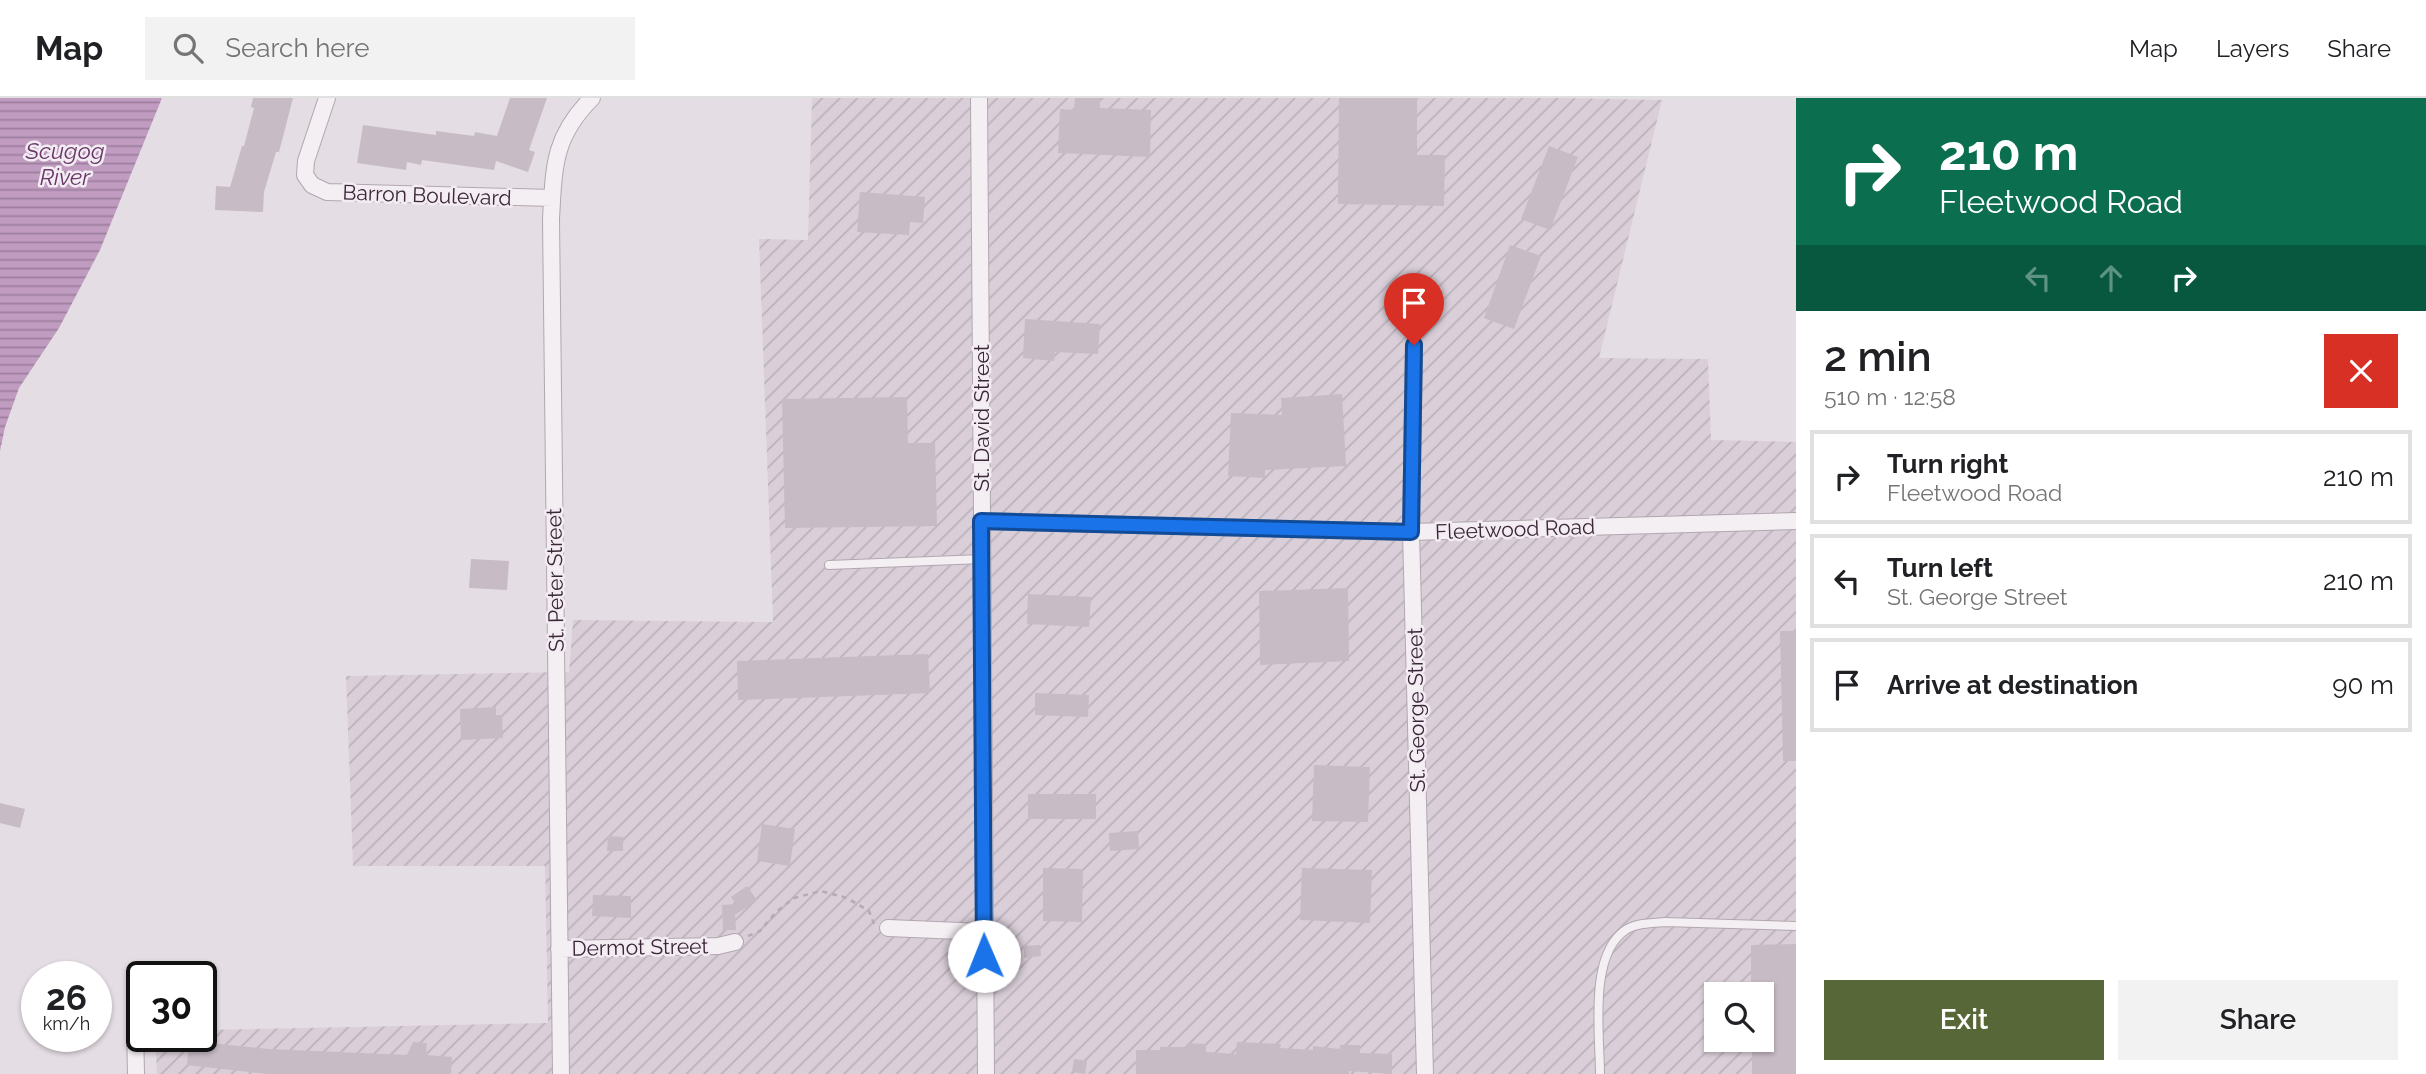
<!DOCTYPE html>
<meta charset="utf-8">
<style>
:root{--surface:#fff;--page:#f2f2f2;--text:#202124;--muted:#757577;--line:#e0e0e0;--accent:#586737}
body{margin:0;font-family:Raleway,sans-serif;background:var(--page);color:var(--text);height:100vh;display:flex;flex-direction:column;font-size:26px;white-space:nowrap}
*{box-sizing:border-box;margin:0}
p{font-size:23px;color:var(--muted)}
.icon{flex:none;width:38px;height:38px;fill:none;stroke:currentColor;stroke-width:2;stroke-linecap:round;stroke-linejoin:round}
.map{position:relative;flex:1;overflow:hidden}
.details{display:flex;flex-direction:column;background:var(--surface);width:630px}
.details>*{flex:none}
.banner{background:#0b6e4f;color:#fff;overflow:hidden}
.controls{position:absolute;left:1704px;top:884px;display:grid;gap:14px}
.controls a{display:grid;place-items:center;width:70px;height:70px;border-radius:0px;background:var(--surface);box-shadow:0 2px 5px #0004;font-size:35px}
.speed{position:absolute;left:21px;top:863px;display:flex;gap:14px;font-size:35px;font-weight:700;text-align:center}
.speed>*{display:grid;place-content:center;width:91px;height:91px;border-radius:50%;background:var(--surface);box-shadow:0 2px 5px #0004;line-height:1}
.speed small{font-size:18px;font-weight:400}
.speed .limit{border:4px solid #111;border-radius:10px;background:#fff;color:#111}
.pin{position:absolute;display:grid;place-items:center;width:60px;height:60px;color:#fff;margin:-72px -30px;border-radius:50% 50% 50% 0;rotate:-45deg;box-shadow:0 0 7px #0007}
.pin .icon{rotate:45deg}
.me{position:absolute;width:77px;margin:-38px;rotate:359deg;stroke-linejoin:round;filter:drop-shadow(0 0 5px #0008)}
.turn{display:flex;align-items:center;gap:24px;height:147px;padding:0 28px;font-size:32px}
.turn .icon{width:91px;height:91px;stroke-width:2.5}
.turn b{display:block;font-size:49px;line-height:60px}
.lanes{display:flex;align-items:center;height:66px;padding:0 28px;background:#0003;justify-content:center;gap:35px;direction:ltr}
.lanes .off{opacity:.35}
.round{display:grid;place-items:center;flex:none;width:74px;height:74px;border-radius:0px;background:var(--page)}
.overview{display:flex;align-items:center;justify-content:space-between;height:119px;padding:0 28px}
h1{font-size:42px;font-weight:600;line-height:52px}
.cta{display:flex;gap:14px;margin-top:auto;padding:14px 28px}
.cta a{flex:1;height:80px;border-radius:0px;background:var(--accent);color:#fff;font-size:28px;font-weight:600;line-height:80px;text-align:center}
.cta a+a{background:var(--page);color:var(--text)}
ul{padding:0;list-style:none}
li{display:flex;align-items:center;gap:21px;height:94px;margin:0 14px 10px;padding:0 14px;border:4px solid var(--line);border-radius:0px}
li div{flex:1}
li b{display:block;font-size:26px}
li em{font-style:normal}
header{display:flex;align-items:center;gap:42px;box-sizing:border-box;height:98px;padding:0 35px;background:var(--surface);border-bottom:2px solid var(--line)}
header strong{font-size:33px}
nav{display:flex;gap:38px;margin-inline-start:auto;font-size:24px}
.search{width:490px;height:63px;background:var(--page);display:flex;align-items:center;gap:18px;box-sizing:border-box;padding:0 24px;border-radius:0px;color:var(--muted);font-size:26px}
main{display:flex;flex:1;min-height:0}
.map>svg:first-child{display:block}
.industrial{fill:url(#industrial-furrows);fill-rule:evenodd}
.water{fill:url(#water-rules)}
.building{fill:#c7bbc6}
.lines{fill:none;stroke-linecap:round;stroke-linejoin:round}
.lane-casing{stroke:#b2a7b0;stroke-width:10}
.street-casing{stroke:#b2a7b0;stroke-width:18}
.path{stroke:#b5abb3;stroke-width:2.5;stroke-dasharray:5 5;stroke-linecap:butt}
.lane{stroke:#f4eff3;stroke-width:8}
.street{stroke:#f4eff3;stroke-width:16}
.route-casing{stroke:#114b97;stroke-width:18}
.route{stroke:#1a73e8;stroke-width:12}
.labels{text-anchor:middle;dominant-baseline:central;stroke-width:5;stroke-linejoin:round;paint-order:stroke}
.street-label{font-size:21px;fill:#3a2838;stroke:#f3ecf3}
.water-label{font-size:23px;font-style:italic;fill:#693768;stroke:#f3ecf3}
</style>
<header>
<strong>Map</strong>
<div class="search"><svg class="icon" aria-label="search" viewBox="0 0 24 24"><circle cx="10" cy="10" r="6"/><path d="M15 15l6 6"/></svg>Search here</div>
<nav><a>Map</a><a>Layers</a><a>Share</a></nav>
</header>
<main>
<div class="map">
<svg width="1796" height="976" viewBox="0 0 1796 976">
<defs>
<pattern id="industrial-furrows" width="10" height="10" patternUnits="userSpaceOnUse" patternTransform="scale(1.75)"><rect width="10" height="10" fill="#dacfd9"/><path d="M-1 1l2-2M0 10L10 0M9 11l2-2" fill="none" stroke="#bcb2bb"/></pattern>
<pattern id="water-rules" width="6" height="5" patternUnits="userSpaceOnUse" patternTransform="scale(1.75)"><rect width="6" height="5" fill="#c09cc1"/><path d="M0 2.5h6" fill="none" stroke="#9d7f9e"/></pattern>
</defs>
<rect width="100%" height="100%" fill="#e5dde4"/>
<path class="industrial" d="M 812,0 L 1561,0 L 1662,2 L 1599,260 L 1708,261 L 1711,342 L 1796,344 L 1796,976 L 157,976 L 155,938 L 201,938 L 201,932 L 548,925 L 545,768 L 353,768 L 346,578 L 569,574 L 573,522 L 773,524 L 759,141 L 808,142 ZM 1717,896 L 1762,896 L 1762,942 L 1717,942 Z"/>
<path class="water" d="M 0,0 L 162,0 L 100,152 L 59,230 L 19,290 L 5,329 L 0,353 Z"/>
<path class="building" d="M 253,0 L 293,0 L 279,54 L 276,54 L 264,94 L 263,114 L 215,112 L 216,88 L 230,89 L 242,48 L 244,48 L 254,10 L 251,9 Z
M 510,0 L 547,0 L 529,52 L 535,54 L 528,74 L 496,63 L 494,72 L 422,62 L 421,67 L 407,64 L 406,72 L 357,65 L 363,27 L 436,37 L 436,33 L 474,38 L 475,34 L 497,38 Z
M 1075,0 L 1100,0 L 1100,10 L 1151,12 L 1150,59 L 1058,55 L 1060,11 L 1074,12 Z
M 1339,0 L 1417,0 L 1417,57 L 1445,57 L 1444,108 L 1338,106 Z
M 1549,48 L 1578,59 L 1550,132 L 1521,121 Z
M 860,94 L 925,99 L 923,125 L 910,124 L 909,137 L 857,134 Z
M 1510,147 L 1541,158 L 1514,231 L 1484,220 Z
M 1025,221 L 1100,226 L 1098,256 L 1055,254 L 1054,263 L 1023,260 Z
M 1342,296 L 1346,368 L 1265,372 L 1265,380 L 1228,378 L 1231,315 L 1282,317 L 1281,300 Z
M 907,299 L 908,345 L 935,345 L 937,428 L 785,430 L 782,301 Z
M 471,461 L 509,463 L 507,492 L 469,490 Z
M 1348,490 L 1349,563 L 1260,567 L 1259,493 Z
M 1028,496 L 1091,499 L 1089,529 L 1027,526 Z
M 1780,533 L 1796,533 L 1796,663 L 1783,663 Z
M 928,556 L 930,595 L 738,602 L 737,563 Z
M 1035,595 L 1089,597 L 1088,619 L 1035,617 Z
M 496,609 L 496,617 L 502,617 L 503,640 L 461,642 L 460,611 Z
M 1314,667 L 1370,669 L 1368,724 L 1312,723 Z
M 1028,696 L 1096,696 L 1096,721 L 1028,721 Z
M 0,705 L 25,711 L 20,730 L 0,725 Z
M 762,726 L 795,731 L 790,768 L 757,763 Z
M 1138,733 L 1139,751 L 1110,753 L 1109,735 Z
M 608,738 L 623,739 L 623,753 L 607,753 Z
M 1043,770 L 1083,771 L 1082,824 L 1043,823 Z
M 1302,770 L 1372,772 L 1370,825 L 1300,822 Z
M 747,788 L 757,802 L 735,817 L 736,832 L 723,832 L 722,807 L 736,806 L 731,799 Z
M 593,797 L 631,798 L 631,820 L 592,818 Z
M 1796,846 L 1796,976 L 1752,976 L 1752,942 L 1762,942 L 1762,896 L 1751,896 L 1751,847 Z
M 1040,847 L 1041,858 L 1024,860 L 1024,848 Z
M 189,943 L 269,951 L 407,957 L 413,944 L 427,945 L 426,957 L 452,959 L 451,976 L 268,976 L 187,967 Z
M 1237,944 L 1281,946 L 1280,950 L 1313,952 L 1313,948 L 1340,951 L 1340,947 L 1360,947 L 1360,955 L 1392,956 L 1392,976 L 1349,973 L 1349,976 L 1136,976 L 1136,952 L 1160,952 L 1160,949 L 1187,949 L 1187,945 L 1206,946 L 1206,954 L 1236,956 Z
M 1074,961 L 1087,963 L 1085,976 L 1072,974 Z"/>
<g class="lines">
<defs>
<path id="lane" d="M 829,467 L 982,461
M 1600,976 C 1600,936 1588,855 1627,831 C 1638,825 1652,825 1665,824 L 1796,828"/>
<path id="street" d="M 327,0 L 306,63 L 305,77 L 312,87 L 327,94 L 552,100
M 979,0 L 986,976
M 1414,247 L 1411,434 L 1425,976
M 981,423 L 1411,434 L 1796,423
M 888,830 L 984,834
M 559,851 L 718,848 L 735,844
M 135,928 L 136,976
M 561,976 L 551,121 C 554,69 553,39 592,0"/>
</defs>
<use href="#lane" class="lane-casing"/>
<use href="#street" class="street-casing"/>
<path class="path" d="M 748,838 L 760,833 L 776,814 L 794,800 L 821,793 L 847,800 L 869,813 L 874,826"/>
<use href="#lane" class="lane"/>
<use href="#street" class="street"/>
</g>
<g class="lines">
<defs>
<path id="route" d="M 984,858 L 981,423 L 1411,434 L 1414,247"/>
</defs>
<use href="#route" class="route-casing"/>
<use href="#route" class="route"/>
</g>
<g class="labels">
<g class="street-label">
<text transform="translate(427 97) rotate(2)">Barron Boulevard</text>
<text transform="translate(981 320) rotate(-90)">St. David Street</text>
<text transform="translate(1515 431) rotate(-2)">Fleetwood Road</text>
<text transform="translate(555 482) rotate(-91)">St. Peter Street</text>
<text transform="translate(1416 612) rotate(-91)">St. George Street</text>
<text transform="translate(640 849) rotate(-1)">Dermot Street</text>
</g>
<g class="water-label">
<text x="65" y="52">Scugog<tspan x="65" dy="26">River</tspan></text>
</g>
</g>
</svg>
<div class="controls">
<a><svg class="icon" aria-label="search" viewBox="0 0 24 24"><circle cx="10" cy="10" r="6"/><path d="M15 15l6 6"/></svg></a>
</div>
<div class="speed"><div>26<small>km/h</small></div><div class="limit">30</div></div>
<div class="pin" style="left:1414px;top:247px;background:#d93025"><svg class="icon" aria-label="arrive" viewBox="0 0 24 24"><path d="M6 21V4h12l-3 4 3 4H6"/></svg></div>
<svg class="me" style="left:984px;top:858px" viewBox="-20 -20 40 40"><circle r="19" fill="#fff"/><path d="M0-13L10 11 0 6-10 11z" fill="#1a73e8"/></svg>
</div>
<section class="details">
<div class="banner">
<div class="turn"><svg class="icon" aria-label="right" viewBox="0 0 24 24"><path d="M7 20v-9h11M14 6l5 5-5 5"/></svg><div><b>210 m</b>Fleetwood Road</div></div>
<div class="lanes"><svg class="icon off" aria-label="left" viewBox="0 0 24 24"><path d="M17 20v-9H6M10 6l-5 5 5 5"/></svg><svg class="icon off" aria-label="ahead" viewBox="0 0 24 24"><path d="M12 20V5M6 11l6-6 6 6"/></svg><svg class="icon" aria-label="right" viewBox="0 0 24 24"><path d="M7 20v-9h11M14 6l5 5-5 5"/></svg></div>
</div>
<div class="overview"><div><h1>2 min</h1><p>510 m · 12:58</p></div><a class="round" style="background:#d93025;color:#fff"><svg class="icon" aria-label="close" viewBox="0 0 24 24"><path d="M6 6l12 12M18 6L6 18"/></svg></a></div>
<ul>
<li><svg class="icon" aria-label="right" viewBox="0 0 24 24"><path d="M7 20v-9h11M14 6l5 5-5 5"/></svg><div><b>Turn right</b><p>Fleetwood Road</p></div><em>210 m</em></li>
<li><svg class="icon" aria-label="left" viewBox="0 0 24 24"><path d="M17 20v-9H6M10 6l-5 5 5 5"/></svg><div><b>Turn left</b><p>St. George Street</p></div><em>210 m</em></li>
<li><svg class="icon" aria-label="arrive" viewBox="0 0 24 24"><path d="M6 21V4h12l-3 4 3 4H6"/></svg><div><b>Arrive at destination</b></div><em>90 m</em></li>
</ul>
<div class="cta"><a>Exit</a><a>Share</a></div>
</section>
</main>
